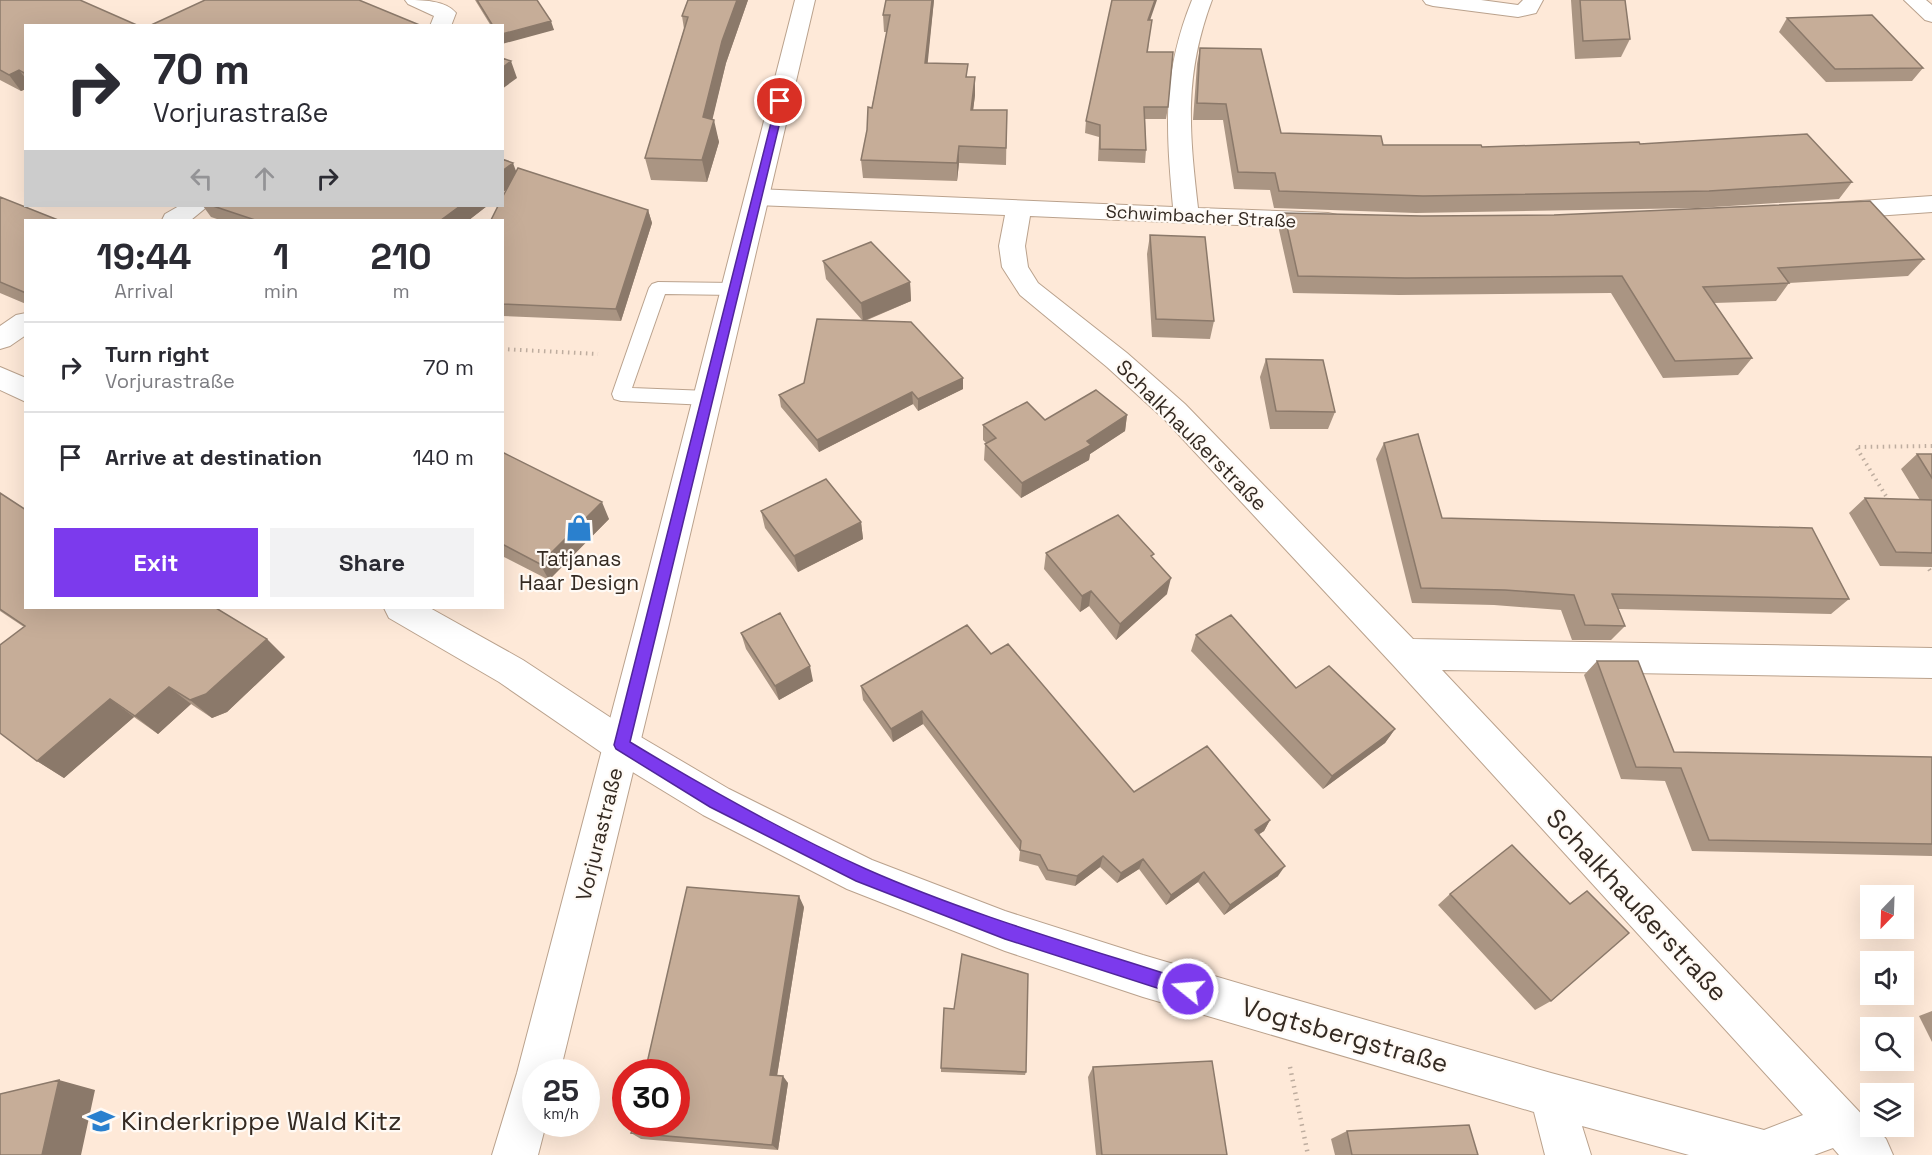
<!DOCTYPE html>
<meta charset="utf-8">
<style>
:root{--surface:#fff;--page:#f2f2f3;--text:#2b2b33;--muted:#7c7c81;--line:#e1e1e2;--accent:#7c3aed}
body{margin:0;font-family:"Space Grotesk",sans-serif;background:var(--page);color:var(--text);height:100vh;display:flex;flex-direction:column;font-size:22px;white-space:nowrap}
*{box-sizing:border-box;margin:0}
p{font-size:20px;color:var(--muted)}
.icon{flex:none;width:33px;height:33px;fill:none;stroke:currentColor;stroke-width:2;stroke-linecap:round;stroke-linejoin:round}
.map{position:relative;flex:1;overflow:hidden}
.details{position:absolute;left:24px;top:219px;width:480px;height:390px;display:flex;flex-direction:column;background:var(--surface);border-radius:0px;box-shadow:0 6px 24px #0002}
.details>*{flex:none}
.banner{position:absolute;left:24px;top:24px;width:480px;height:183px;border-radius:0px;box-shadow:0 6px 24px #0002;background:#fff;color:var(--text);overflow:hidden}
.needle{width:39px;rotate:203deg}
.fabs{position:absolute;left:1860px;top:885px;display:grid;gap:12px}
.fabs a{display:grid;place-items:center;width:54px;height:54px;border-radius:0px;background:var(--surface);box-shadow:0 6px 24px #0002;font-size:30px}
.speed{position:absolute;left:522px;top:1059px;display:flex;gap:12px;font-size:30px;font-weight:700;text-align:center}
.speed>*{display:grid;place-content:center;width:78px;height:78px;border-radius:50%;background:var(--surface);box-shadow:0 6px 24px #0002;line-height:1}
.speed small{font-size:15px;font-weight:400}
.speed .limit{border:9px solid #d22;background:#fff;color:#111}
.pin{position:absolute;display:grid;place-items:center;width:51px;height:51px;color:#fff;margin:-26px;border:3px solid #fff;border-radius:50%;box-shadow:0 2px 6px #0007}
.me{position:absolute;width:66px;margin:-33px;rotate:287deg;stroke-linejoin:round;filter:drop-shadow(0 0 4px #0008)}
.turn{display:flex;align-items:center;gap:21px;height:126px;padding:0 30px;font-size:27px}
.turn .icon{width:78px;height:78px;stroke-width:2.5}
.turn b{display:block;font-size:42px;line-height:51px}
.lanes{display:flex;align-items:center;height:57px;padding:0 30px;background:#0003;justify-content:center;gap:30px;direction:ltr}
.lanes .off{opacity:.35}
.eta{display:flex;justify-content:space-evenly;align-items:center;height:102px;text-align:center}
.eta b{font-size:36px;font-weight:800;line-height:42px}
.button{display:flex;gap:12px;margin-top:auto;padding:12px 30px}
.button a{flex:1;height:69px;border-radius:0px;background:var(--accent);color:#fff;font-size:24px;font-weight:800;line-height:69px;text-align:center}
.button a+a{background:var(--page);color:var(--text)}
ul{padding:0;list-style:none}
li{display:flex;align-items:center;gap:18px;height:90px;padding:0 30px;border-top:2px solid var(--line)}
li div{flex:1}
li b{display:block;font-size:22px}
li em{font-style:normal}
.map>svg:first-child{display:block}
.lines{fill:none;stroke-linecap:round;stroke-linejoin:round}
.lane-casing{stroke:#baa28d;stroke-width:2}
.street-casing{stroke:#baa28d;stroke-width:2}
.secondary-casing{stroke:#baa28d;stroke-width:2}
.path-far1{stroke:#bead9f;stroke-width:4;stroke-dasharray:1.5 4.5;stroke-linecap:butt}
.path{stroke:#bead9f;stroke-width:4.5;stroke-dasharray:1.5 5;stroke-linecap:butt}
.lane{fill:#fff;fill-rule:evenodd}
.street{fill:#fff;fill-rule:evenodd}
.secondary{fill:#fff;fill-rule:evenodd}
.wall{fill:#aa9583}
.shaded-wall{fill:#8b796a}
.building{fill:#c6ad98;stroke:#8b796a;stroke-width:1.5}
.route{fill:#7c3aed;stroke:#51269a;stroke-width:1.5}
.labels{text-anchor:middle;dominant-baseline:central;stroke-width:4.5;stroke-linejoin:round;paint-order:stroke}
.far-street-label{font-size:18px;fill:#342a22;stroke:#fffaf5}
.street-label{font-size:21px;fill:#342a22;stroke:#fffaf5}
.poi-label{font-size:21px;fill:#342a22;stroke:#fffaf5}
.near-street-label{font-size:26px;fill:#342a22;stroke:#fffaf5}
.near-poi-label{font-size:26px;fill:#342a22;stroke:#fffaf5;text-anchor:start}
</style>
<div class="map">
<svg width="1932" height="1155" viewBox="0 0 1932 1155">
<rect width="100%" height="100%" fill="#fee9d8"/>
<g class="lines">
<defs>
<path id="lane" d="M 658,282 L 734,283 L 740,285 L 743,289 L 740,293 L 734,295 L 665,294 L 632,388 L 708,391 L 715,393 L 717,398 L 715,403 L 708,405 L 621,401 L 614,399 L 612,394 L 649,288 L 652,284 Z"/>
<path id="street" d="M 405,0 C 421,0 446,0 456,13 L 451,26 L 430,26 L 434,16 L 408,4 Z
M 1192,0 L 1212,0 C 1184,75 1189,130 1198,208 L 1328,213 L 1337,215 L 1341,221 L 1337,227 L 1328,229 L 1030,216 L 1025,246 L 1028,267 L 1038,283 L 1127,353 L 1185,404 L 1413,639 L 1932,648 L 1932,678 L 1442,670 L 1870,1123 L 1870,1126 L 1874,1126 L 1886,1139 L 1893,1155 L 1839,1155 L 1833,1148 L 1814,1155 L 1689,1155 L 1582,1126 L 1591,1155 L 1545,1155 L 1534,1112 L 1143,997 L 1005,951 L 847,889 L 703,815 L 608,757 L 499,682 L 389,618 L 384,608 L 430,608 L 523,660 L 634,733 L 729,789 L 872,860 L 1005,911 L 1143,955 L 1279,995 L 1551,1073 L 1764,1130 L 1803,1115 L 1393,665 L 1165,420 L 1107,367 L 1020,295 L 1002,267 L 999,246 L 1005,215 L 757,205 L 748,202 L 745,197 L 748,192 L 757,189 L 1173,207 C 1166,129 1162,74 1192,0 Z
M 1423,0 L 1481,0 L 1518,5 L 1523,0 L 1543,0 L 1536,13 L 1518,17 L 1433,6 L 1426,4 Z
M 1904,0 L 1926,0 L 1932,5 L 1932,22 L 1925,20 Z
M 1932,196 L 1932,212 L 1832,219 L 1823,217 L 1819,211 L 1823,205 L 1832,203 Z
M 179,206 L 208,206 L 191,220 L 162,220 L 165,214 Z
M 26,313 L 26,335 L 10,346 L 0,349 L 0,326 L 16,315 Z
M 0,367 L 26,378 L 26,402 L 0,390 Z"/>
<path id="secondary" d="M 795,0 L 815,0 L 669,624 L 560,1072 L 536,1072 L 536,1124 L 546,1124 L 538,1155 L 492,1155 L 517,1073 L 635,624 Z"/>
</defs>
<use href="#lane" class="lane-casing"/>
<use href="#street" class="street-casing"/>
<use href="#secondary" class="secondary-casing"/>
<path class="path-far1" d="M 502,349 L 598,354
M 1889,501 L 1856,447 L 1932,446
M 1926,564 L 1932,574"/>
<path class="path" d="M 1290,1067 L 1308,1155"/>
<use href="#lane" class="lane"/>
<use href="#street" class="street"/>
<use href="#secondary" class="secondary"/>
</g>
<path class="wall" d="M 0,0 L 26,26 L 26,89 L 21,91 L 0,80 Z
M 475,0 L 537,0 L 554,30 L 502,26 L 491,26 Z
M 688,0 L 748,0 L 726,63 L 712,119 L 719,142 L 707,182 L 651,180 L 645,158 L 684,29 L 682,16 Z
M 886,0 L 934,0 L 927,63 L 968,77 L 975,77 L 975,95 L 973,110 L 1007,110 L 1006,165 L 959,163 L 957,181 L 863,178 L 861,160 L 887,32 L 884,32 L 883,15 Z
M 1571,0 L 1625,0 L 1630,39 L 1621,57 L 1575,59 Z
M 1787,18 L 1923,68 L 1912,81 L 1826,82 L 1779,32 Z
M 1150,20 L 1148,52 L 1168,107 L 1166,119 L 1145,119 L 1146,150 L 1145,163 L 1098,161 L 1099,137 L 1085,133 L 1086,121 Z
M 1200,48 L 1281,133 L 1383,145 L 1482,147 L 1640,144 L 1852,182 L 1839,199 L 1698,208 L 1416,213 L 1274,208 L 1270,190 L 1234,189 L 1223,120 L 1193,120 L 1197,64 Z
M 502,159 L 516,171 L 648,210 L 652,223 L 621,321 L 502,316 L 502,220 L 507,189 L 502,193 Z
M 0,197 L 26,220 L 26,304 L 0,293 Z
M 203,206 L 487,206 L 469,220 L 220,220 L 211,217 Z
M 1284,213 L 1924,259 L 1908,276 L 1789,283 L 1776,301 L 1714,303 L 1752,358 L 1738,375 L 1663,378 L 1611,293 L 1399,295 L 1293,293 L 1279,230 Z
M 1150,235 L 1214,321 L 1210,339 L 1152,337 L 1147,254 Z
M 823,261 L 910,282 L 911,301 L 865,321 L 963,378 L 963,389 L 918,411 L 913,404 L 819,452 L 781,407 L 779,395 L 804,383 L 862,320 L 826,279 Z
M 1266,359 L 1335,412 L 1328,429 L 1270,429 L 1260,377 Z
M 1127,415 L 1125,431 L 1090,454 L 1089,460 L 1021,498 L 984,460 L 985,444 L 986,443 L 983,440 L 983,425 Z
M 1384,443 L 1442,518 L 1849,599 L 1831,614 L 1618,609 L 1625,626 L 1611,640 L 1572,640 L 1561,610 L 1494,605 L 1412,603 L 1376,459 Z
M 502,452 L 609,519 L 549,580 L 502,556 Z
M 1917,454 L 1932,454 L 1932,567 L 1880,566 L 1849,513 L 1865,498 L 1920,500 L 1901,469 Z
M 0,493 L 26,608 L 285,657 L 227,712 L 212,718 L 191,704 L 158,734 L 134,717 L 64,778 L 37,761 L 24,627 L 0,611 Z
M 761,511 L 861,522 L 863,539 L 798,572 L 765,528 Z
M 1046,553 L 1153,558 L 1167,594 L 1116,640 L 1089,606 L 1080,612 L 1044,569 Z
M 741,633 L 813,681 L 779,700 L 746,649 Z
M 1196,635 L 1296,688 L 1395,729 L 1385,743 L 1323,789 L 1191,651 Z
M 991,654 L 1134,792 L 1270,820 L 1264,831 L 1259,834 L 1278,876 L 1224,915 L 1198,882 L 1166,905 L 1139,869 L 1117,883 L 1100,867 L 1075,886 L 1046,880 L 1038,866 L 1019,861 L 1020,851 L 923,724 L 893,742 L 863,700 L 861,686 Z
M 1597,661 L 1674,752 L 1932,757 L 1932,856 L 1692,851 L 1665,781 L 1621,779 L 1584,675 Z
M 1587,891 L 1551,1001 L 1535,1010 L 1438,905 L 1450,894 L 1570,903 Z
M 804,907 L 777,1076 L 788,1083 L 778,1150 L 641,1139 L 631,1133 Z
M 1932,1011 L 1932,1042 L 1919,1016 Z
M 1093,1067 L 1227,1155 L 1096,1155 L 1088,1077 Z
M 941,1068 L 1026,1072 L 1025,1075 L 941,1072 Z
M 1347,1131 L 1478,1155 L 1335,1155 L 1331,1139 Z"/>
<path class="shaded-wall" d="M 737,0 L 748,0 L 726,63 L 708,138 L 703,117 L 722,41 Z
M 932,0 L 934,0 L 926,80 L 925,63 Z
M 1155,0 L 1157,0 L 1146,32 L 1148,20 Z
M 551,21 L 554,30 L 502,44 L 502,34 Z
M 511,61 L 517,78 L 502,89 L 502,68 Z
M 19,70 L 26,79 L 26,89 L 21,91 L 9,75 Z
M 975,77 L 975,95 L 971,127 L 971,110 Z
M 714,120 L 719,142 L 707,182 L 702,160 Z
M 959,146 L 959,163 L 957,181 L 957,163 Z
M 513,163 L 519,179 L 502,193 L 502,171 Z
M 460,206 L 487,206 L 469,220 L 441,220 Z
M 648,210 L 652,223 L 621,321 L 616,309 Z
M 910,282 L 911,301 L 863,321 L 861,303 Z
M 963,378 L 963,389 L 918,411 L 918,399 Z
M 912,392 L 913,404 L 819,452 L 817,440 Z
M 1127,415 L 1125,431 L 1090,454 L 1089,460 L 1021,498 L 1022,483 Z
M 602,502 L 609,519 L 549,580 L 540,564 Z
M 861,522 L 863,539 L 798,572 L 794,556 Z
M 1171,578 L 1167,594 L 1116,640 L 1120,624 Z
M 1091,591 L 1089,606 L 1080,612 L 1082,596 Z
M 267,639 L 285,657 L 227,712 L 212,718 L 190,700 Z
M 810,666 L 813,681 L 779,700 L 775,686 Z
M 169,687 L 191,704 L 158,734 L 135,716 Z
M 110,699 L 134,717 L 64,778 L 37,761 Z
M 922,711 L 923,724 L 893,742 L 891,729 Z
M 1395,729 L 1385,743 L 1323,789 L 1332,776 Z
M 1270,820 L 1264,831 L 1249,841 L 1255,830 Z
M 1103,856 L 1100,867 L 1075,886 L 1077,876 Z
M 1143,859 L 1139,869 L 1117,883 L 1121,873 Z
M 1285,866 L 1278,876 L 1224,915 L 1230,905 Z
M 1204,872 L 1198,882 L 1166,905 L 1171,895 Z
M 799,896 L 804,907 L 776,1082 L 770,1075 Z
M 783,1076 L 788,1083 L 778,1150 L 772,1145 Z
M 59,1080 L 95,1090 L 81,1155 L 42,1155 Z"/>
<path class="building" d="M 0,0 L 80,0 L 139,26 L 26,26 L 26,74 L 19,70 L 9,75 L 0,70 Z
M 205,0 L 359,0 L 422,26 L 149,26 Z
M 477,0 L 537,0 L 551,21 L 502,34 L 502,26 L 493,26 Z
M 688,0 L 737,0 L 722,41 L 703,117 L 714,120 L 702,160 L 645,158 L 688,17 L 682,16 Z
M 886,0 L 932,0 L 925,63 L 968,64 L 966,77 L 975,77 L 971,110 L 1007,110 L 1006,148 L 959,146 L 957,163 L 861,160 L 867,130 L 868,107 L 872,108 L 890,15 L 883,15 Z
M 1112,0 L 1155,0 L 1148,20 L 1152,20 L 1147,52 L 1173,52 L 1168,107 L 1144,107 L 1146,150 L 1100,149 L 1100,125 L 1086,121 Z
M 1580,0 L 1625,0 L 1630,39 L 1583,41 Z
M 1872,15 L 1923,68 L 1835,69 L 1787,18 Z
M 1200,48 L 1261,49 L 1281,133 L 1381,136 L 1383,145 L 1481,145 L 1482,147 L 1639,142 L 1640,144 L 1807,134 L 1852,182 L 1709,191 L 1423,196 L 1279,191 L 1275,173 L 1238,172 L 1226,104 L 1197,103 Z
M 502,58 L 511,61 L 502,68 Z
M 502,159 L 513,163 L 502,171 Z
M 518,168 L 648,210 L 616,309 L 502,304 L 502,220 L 491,220 L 498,206 L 502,206 L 502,198 Z
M 0,197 L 58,220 L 26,220 L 26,293 L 0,282 Z
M 1870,201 L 1924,259 L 1778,268 L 1789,283 L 1703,287 L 1752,358 L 1675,361 L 1622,276 L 1406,278 L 1298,276 L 1284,213 L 1422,216 L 1554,215 Z
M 213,206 L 460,206 L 441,220 L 255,220 Z
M 1150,235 L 1205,237 L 1214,321 L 1156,319 Z
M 871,242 L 910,282 L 861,303 L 823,261 Z
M 817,319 L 911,322 L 963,378 L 918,399 L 912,392 L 817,440 L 779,395 L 804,383 Z
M 1266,359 L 1323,360 L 1335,412 L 1276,411 Z
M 1096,390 L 1127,415 L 1087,441 L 1091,445 L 1022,483 L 985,444 L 996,438 L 983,425 L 1027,402 L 1045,420 Z
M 1418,434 L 1442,518 L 1812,528 L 1849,599 L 1612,594 L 1625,626 L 1585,625 L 1574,595 L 1505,590 L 1421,588 L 1384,443 Z
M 502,452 L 602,502 L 540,564 L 502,544 Z
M 1917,454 L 1932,454 L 1932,478 Z
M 826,479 L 861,522 L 794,556 L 761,511 Z
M 0,493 L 26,510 L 26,608 L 216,608 L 267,639 L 206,694 L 190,700 L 169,687 L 135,716 L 110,699 L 37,761 L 0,733 L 0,645 L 25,626 L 0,609 Z
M 1865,498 L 1932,500 L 1932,553 L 1896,552 Z
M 1118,515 L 1154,554 L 1151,556 L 1171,578 L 1120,624 L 1091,591 L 1082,596 L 1046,553 Z
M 780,613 L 810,666 L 775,686 L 741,633 Z
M 1231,615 L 1296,688 L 1329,666 L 1395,729 L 1332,776 L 1196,635 Z
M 967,625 L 991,654 L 1008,644 L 1134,792 L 1207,746 L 1270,820 L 1255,830 L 1285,866 L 1230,905 L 1204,872 L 1171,895 L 1143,859 L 1121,873 L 1103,856 L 1077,876 L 1048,870 L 1040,855 L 1020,850 L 1021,841 L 922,711 L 891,729 L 861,686 Z
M 1597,661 L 1638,661 L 1674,752 L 1932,757 L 1932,844 L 1709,840 L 1681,768 L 1636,767 Z
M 1512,845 L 1570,904 L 1587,891 L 1629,933 L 1551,1001 L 1450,894 Z
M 687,887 L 799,896 L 770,1075 L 783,1076 L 772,1145 L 631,1133 L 634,1124 L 676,1124 L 676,1072 L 645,1072 Z
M 962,954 L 1028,974 L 1026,1072 L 941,1068 L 944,1008 L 954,1009 Z
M 1212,1061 L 1227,1155 L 1102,1155 L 1093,1067 Z
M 59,1080 L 42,1155 L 0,1155 L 0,1094 Z
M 1469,1125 L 1478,1155 L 1352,1155 L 1347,1131 Z"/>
<path class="route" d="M 777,99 L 785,101 L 630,742 C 706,788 784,832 866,869 C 970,915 1080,946 1188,981 L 1194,983 L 1197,989 L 1194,995 L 1188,998 L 1005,939 L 856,881 L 710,807 L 616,749 L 614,745 Z"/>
<defs>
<symbol id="shop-bare" viewBox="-9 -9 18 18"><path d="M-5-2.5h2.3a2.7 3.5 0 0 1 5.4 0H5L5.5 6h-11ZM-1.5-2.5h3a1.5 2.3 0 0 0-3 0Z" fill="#2a80ce" stroke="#fffaf5" stroke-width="2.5" paint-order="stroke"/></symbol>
<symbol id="school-bare" viewBox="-9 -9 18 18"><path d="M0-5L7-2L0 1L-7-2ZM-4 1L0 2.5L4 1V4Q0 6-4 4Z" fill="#2a80ce" stroke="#fffaf5" stroke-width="2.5" paint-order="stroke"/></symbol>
</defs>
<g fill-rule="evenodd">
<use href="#shop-bare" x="560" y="509" width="38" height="38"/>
<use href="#school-bare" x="82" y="1102" width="38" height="38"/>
</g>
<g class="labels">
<g class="far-street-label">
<text transform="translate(1201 216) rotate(3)">Schwimbacher Straße</text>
</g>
<g class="street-label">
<text transform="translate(1192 435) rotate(45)">Schalkhaußerstraße</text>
<text transform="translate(599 834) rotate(-76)">Vorjurastraße</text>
</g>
<g class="poi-label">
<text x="579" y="558">Tatjanas<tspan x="579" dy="24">Haar Design</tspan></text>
</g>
<g class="near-street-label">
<text transform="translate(1637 905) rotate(47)">Schalkhaußerstraße</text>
<text transform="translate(1345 1035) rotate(16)">Vogtsbergstraße</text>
</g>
<g class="near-poi-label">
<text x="121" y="1121">Kinderkrippe Wald Kitz</text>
</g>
</g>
</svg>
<div class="fabs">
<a><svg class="needle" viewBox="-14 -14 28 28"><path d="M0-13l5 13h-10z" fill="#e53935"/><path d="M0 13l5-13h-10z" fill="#7c7c81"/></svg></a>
<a><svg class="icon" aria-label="sound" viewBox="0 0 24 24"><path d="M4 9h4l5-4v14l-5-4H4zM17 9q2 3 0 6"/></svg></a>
<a><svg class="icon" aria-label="search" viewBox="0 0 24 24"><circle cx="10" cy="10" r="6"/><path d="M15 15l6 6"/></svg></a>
<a><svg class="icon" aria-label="layers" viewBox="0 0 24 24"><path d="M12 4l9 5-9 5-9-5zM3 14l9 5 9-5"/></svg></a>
</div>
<div class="speed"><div>25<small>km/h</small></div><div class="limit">30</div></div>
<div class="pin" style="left:780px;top:101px;background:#d93025"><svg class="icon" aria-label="arrive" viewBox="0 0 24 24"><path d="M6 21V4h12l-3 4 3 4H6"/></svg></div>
<svg class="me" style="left:1188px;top:989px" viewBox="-20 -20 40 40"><circle r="17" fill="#7c3aed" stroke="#fff" stroke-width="3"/><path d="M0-11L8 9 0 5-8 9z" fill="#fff"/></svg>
<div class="banner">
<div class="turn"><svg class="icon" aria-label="right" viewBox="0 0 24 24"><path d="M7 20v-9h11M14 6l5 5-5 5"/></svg><div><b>70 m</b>Vorjurastraße</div></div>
<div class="lanes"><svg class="icon off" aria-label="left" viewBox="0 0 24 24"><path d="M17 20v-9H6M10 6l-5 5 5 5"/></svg><svg class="icon off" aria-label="ahead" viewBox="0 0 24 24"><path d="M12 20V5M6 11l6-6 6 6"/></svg><svg class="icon" aria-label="right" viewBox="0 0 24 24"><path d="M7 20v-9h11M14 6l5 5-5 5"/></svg></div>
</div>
<section class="details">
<div class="eta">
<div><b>19:44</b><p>Arrival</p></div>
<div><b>1</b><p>min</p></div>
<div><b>210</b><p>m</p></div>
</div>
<ul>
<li><svg class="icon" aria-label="right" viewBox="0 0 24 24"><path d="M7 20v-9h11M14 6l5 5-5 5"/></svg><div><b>Turn right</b><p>Vorjurastraße</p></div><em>70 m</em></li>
<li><svg class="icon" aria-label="arrive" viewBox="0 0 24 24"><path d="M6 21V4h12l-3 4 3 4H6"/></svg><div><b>Arrive at destination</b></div><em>140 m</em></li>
</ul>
<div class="button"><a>Exit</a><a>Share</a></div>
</section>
</div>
